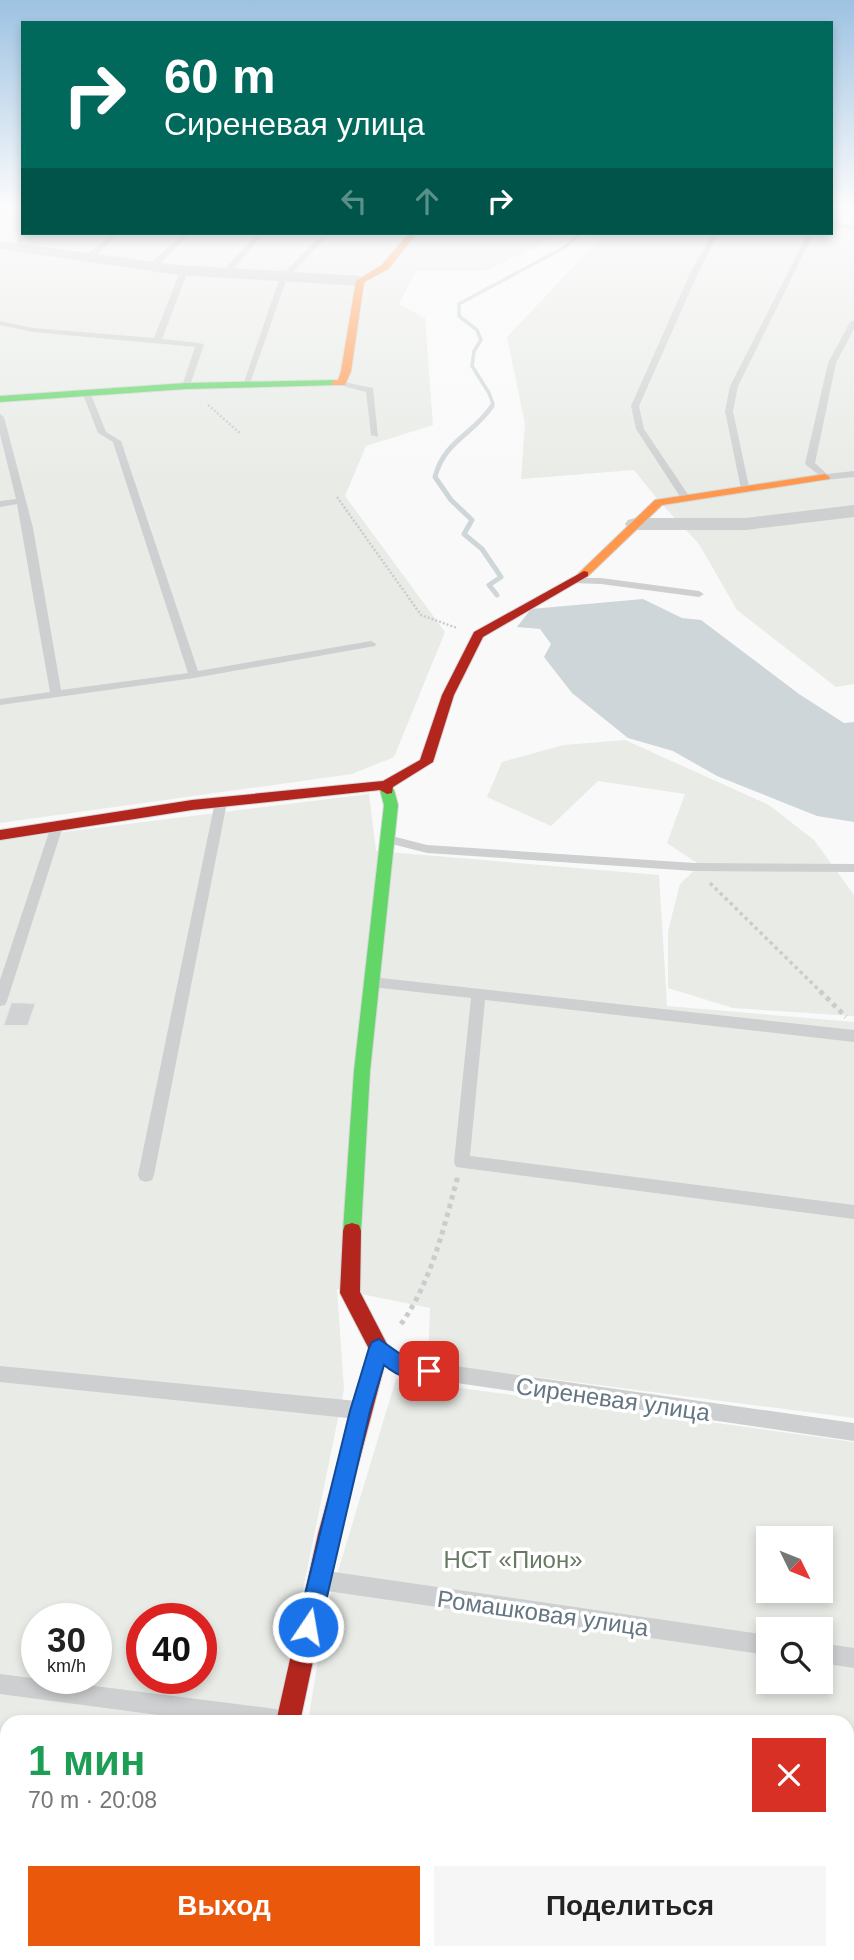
<!DOCTYPE html>
<html lang="ru">
<meta charset="utf-8">
<style>
:root{--surface:#fff;--page:#f6f6f6;--text:#222;--muted:#767676;--accent:#ea580c}
body{margin:0;font-family:Arial,sans-serif;background:var(--page);color:var(--text);height:100vh;display:flex;flex-direction:column;font-size:26px;white-space:nowrap}
*{box-sizing:border-box;margin:0}
p{font-size:23px;color:var(--muted)}
.icon{flex:none;width:38px;height:38px;fill:none;stroke:currentColor;stroke-width:2;stroke-linecap:round;stroke-linejoin:round}
.map{position:relative;flex:1;overflow:hidden}
.drawer{position:absolute;left:0px;top:1715px;width:854px;height:245px;display:flex;flex-direction:column;background:var(--surface);border-radius:21px 21px 0 0;box-shadow:0 4px 10px #0003}
.drawer>*{flex:none}
.top-card{position:absolute;left:21px;top:21px;width:812px;height:214px;border-radius:0px;box-shadow:0 4px 10px #0003;background:#00695c;color:#fff;overflow:hidden}
.needle{width:46px;rotate:133deg}
.buttons{position:absolute;left:756px;top:1526px;display:grid;gap:14px}
.buttons a{display:grid;place-items:center;width:77px;height:77px;border-radius:0px;background:var(--surface);box-shadow:0 4px 10px #0003;font-size:35px}
.speed{position:absolute;left:21px;top:1603px;display:flex;gap:14px;font-size:35px;font-weight:700;text-align:center}
.speed>*{display:grid;place-content:center;width:91px;height:91px;border-radius:50%;background:var(--surface);box-shadow:0 4px 10px #0003;line-height:1}
.speed small{font-size:18px;font-weight:400}
.speed .limit{border:10px solid #d22;background:#fff;color:#111}
.pin{position:absolute;display:grid;place-items:center;width:60px;height:60px;color:#fff;margin:-30px;border-radius:14px;box-shadow:0 4px 10px #0006}
.me{position:absolute;width:77px;margin:-38px;rotate:12deg;stroke-linejoin:round;filter:drop-shadow(0 0 5px #0008)}
.turn{display:flex;align-items:center;gap:24px;height:147px;padding:0 28px;font-size:32px}
.turn .icon{width:91px;height:91px;stroke-width:2.5}
.turn b{display:block;font-size:49px;line-height:60px}
.lanes{display:flex;align-items:center;height:66px;padding:0 28px;background:#0003;justify-content:center;gap:35px;direction:ltr}
.lanes .off{opacity:.35}
.round{display:grid;place-items:center;flex:none;width:74px;height:74px;border-radius:0px;background:var(--page)}
.head{display:flex;align-items:center;justify-content:space-between;height:119px;padding:0 28px}
h1{font-size:42px;font-weight:700;line-height:52px;color:#1e9e55}
.button{display:flex;gap:14px;margin-top:auto;padding:14px 28px}
.button a{flex:1;height:80px;border-radius:0px;background:var(--accent);color:#fff;font-size:28px;font-weight:700;line-height:80px;text-align:center}
.button a+a{background:var(--page);color:var(--text)}
.map>svg:first-child{display:block}
.green{fill:#e8ebe6;fill-rule:evenodd}
.water{fill:#ced6d9}
.lines{fill:none;stroke-linecap:round;stroke-linejoin:round}
.stream-far1{stroke:#ced6d9;stroke-width:3.5}
.stream{stroke:#ced6d9;stroke-width:5}
.building{fill:#d0d2d3;stroke:#e8e8e8;stroke-width:2}
.fast-casing{stroke:#d5d6d7;stroke-width:2}
.slow-casing{stroke:#d5d6d7;stroke-width:2}
.jam-casing{stroke:#d5d6d7;stroke-width:2}
.path-far2{stroke:#cbcccd;stroke-width:2.5;stroke-dasharray:2 2;stroke-linecap:butt}
.path-far1{stroke:#cbcccd;stroke-width:3.5;stroke-dasharray:3.5 3.5;stroke-linecap:butt}
.path{stroke:#cbcccd;stroke-width:5;stroke-dasharray:4.5 4.5;stroke-linecap:butt}
.lane{fill:#cecfd0;fill-rule:evenodd}
.street{fill:#cecfd0;fill-rule:evenodd}
.fast{fill:#63d668;fill-rule:evenodd}
.slow{fill:#ff974d;fill-rule:evenodd}
.jam{fill:#b3261e;fill-rule:evenodd}
.route{fill:#1a73e8;stroke:#114b97;stroke-width:2}
.labels{text-anchor:middle;dominant-baseline:central;stroke-width:7;stroke-linejoin:round;paint-order:stroke}
.near-street-label{font-size:24px;fill:#657683;stroke:#fff}
.near-park-label{font-size:24px;fill:#687a64;stroke:#fff}
</style>
<div class="map">
<svg width="854" height="1960" viewBox="0 0 854 1960">
<rect width="100%" height="100%" fill="#f9f9f9"/>
<path class="green" d="M 0,208 L 23,208 L 23,233 L 560,233 L 543,244 L 485,271 L 416,271 L 399,304 L 425,318 L 433,425 L 366,446 L 345,496 L 445,632 L 394,757 L 352,774 L 0,823 Z
M 831,208 L 854,208 L 854,684 L 836,687 L 737,610 L 699,544 L 659,501 L 634,470 L 521,479 L 525,424 L 507,337 L 605,233 L 831,233 Z
M 625,740 L 769,805 L 814,840 L 854,895 L 854,1016 L 733,1008 L 668,988 L 668,931 L 680,884 L 700,865 L 667,843 L 685,794 L 598,781 L 551,826 L 487,797 L 502,762 L 564,745 Z
M 369,794 L 376,851 L 659,875 L 667,1006 L 854,1022 L 854,1418 L 428,1363 L 430,1308 L 337,1289 L 344,1389 L 276,1722 L 7,1722 L 7,1953 L 229,1953 L 228,1960 L 0,1960 L 0,840 ZM 37,1619 L 96,1619 L 96,1678 L 37,1678 ZM 142,1619 L 201,1619 L 201,1678 L 142,1678 Z
M 396,1379 L 854,1442 L 854,1960 L 270,1960 L 272,1953 L 847,1953 L 847,1722 L 308,1722 L 326,1611 ZM 768,1538 L 821,1538 L 821,1591 L 768,1591 ZM 768,1629 L 821,1629 L 821,1682 L 768,1682 Z"/>
<path class="water" d="M 643,599 L 682,618 L 701,620 L 799,694 L 844,723 L 854,722 L 854,822 L 817,816 L 717,776 L 673,751 L 628,738 L 572,693 L 544,657 L 551,644 L 540,629 L 517,627 L 531,609 Z"/>
<g class="lines">
<path class="stream-far1" d="M 491,408 L 493,404 L 489,393 L 472,366 L 474,351 L 481,340 L 477,330 L 459,316 L 459,304 L 565,247 L 581,233"/>
<path class="stream" d="M 492,406 C 473,435 444,441 435,477 L 451,500 L 472,520 L 464,534 L 482,549 L 501,577 L 489,585 L 497,595"/>
</g>
<path class="building" d="M 11,1002 L 36,1003 L 28,1026 L 3,1026 Z"/>
<g class="lines">
<defs>
<path id="fast" d="M 335,380 L 340,383 L 338,385 L 186,389 L 0,402 L 0,396 L 186,383 Z
M 387,786 L 394,790 L 398,805 L 370,1071 L 361,1231 L 359,1237 L 352,1239 L 345,1237 L 343,1231 L 354,1071 L 384,805 L 380,790 Z"/>
<path id="slow" d="M 409,233 L 417,233 L 388,269 L 364,282 L 351,371 L 345,385 L 332,385 L 332,381 L 338,380 L 341,371 L 356,281 L 382,265 Z
M 825,474 L 830,477 L 829,479 L 662,505 L 588,576 L 578,574 L 655,500 Z"/>
<path id="jam" d="M 584,571 L 588,572 L 588,576 L 483,637 L 454,695 L 433,762 L 393,787 L 392,793 L 387,794 L 380,790 L 192,810 L 0,840 L 0,830 L 192,800 L 383,781 L 420,760 L 442,695 L 474,632 Z
M 352,1223 L 359,1225 L 361,1231 L 360,1292 L 389,1348 L 340,1534 L 300,1722 L 276,1722 L 318,1534 L 369,1349 L 340,1293 L 343,1231 L 345,1225 Z"/>
</defs>
<use href="#fast" class="fast-casing"/>
<use href="#slow" class="slow-casing"/>
<use href="#jam" class="jam-casing"/>
<path class="path-far2" d="M 208,405 L 241,434
M 337,497 L 421,615 L 457,628"/>
<path class="path-far1" d="M 710,883 L 822,993"/>
<path class="path" d="M 820,991 L 846,1017
M 401,1324 C 432,1281 444,1226 458,1176"/>
<path class="lane" d="M 831,221 L 854,227 L 854,231 L 831,225 Z
M 23,231 L 28,233 L 17,248 L 13,248 Z
M 112,233 L 119,233 L 94,258 L 88,258 L 88,254 Z
M 183,233 L 190,233 L 156,268 L 150,268 L 150,264 Z
M 258,233 L 264,233 L 228,276 L 222,276 L 222,272 Z
M 324,233 L 331,233 L 287,278 L 249,386 L 242,388 L 280,277 Z
M 713,233 L 719,233 L 699,271 L 639,406 L 644,429 L 689,496 L 684,499 L 681,498 L 636,429 L 631,406 L 691,271 Z
M 808,233 L 814,233 L 738,386 L 733,411 L 749,487 L 741,489 L 725,411 L 730,386 Z
M 184,269 L 188,271 L 162,339 L 200,343 L 204,345 L 189,388 L 182,386 L 195,347 L 33,332 L 0,325 L 0,321 L 33,328 L 154,338 L 180,271 Z
M 854,320 L 854,329 L 836,363 L 815,463 L 827,474 L 854,471 L 854,477 L 825,480 L 805,464 L 828,363 L 850,322 Z
M 339,381 L 373,388 L 378,437 L 371,435 L 366,392 L 339,385 Z
M 86,389 L 90,392 L 106,432 L 121,441 L 198,671 L 371,641 L 376,644 L 375,646 L 194,678 L 0,705 L 0,699 L 50,692 L 17,504 L 0,507 L 0,501 L 16,499 L 0,434 L 0,414 L 4,417 L 33,528 L 61,690 L 188,673 L 113,442 L 98,433 L 82,392 Z
M 576,578 L 601,578 L 699,591 L 704,594 L 699,597 L 601,584 L 572,583 L 572,579 Z
M 221,798 L 227,802 L 154,1175 L 152,1180 L 146,1182 L 140,1180 L 138,1175 L 215,802 Z
M 57,822 L 63,826 L 7,1001 L 5,1005 L 0,1006 L 0,980 L 51,826 Z
M 388,835 L 427,845 L 694,863 L 854,864 L 854,872 L 694,871 L 427,853 L 384,842 L 382,839 L 384,836 Z
M 372,977 L 854,1030 L 854,1042 L 485,1000 L 470,1156 L 854,1205 L 854,1219 L 456,1167 L 454,1162 L 471,998 L 372,987 L 365,982 Z
M 385,1346 L 406,1359 L 854,1423 L 854,1441 L 402,1375 L 379,1360 L 376,1354 L 379,1348 Z
M 0,1366 L 357,1401 L 363,1404 L 366,1410 L 363,1416 L 357,1419 L 0,1382 Z
M 327,1571 L 768,1635 L 768,1655 L 327,1591 L 320,1588 L 317,1581 L 320,1574 Z
M 821,1643 L 854,1648 L 854,1668 L 821,1663 Z
M 0,1674 L 276,1709 L 283,1713 L 287,1720 L 286,1722 L 211,1722 L 0,1694 Z
M 847,1937 L 854,1938 L 854,1960 L 839,1957 L 837,1953 L 847,1953 Z"/>
<path class="street" d="M 0,241 L 178,265 L 360,276 L 368,281 L 360,286 L 178,275 L 0,249 Z
M 854,505 L 854,517 L 746,530 L 635,530 L 628,528 L 625,524 L 628,520 L 635,518 L 746,518 Z
M 224,1953 L 274,1953 L 272,1960 L 222,1960 Z"/>
<use href="#fast" class="fast"/>
<use href="#slow" class="slow"/>
<use href="#jam" class="jam"/>
</g>
<linearGradient id="sky" x2="0" y2="1"><stop stop-color="#9dc2e2"/><stop offset="0.43" stop-color="#fcfcfc"/><stop offset="1" stop-color="#fcfcfc" stop-opacity="0"/></linearGradient>
<rect width="854" height="482" fill="url(#sky)"/>
<path class="route" d="M 379,1339 L 406,1358 L 436,1365 L 439,1371 L 436,1378 C 418,1385 397,1376 384,1365 L 370,1411 L 320,1627 L 316,1635 L 308,1639 L 300,1635 L 297,1627 L 350,1411 L 369,1348 L 372,1342 Z"/>
<g class="labels">
<g class="near-street-label">
<text transform="translate(613 1399) rotate(8)">Сиреневая улица</text>
<text transform="translate(543 1613) rotate(8)">Ромашковая улица</text>
</g>
<g class="near-park-label">
<text x="513" y="1559">НСТ «Пион»</text>
</g>
</g>
</svg>
<div class="buttons">
<a><svg class="needle" viewBox="-14 -14 28 28"><path d="M0-13l5 13h-10z" fill="#e53935"/><path d="M0 13l5-13h-10z" fill="#767676"/></svg></a>
<a><svg class="icon" aria-label="search" viewBox="0 0 24 24"><circle cx="10" cy="10" r="6"/><path d="M15 15l6 6"/></svg></a>
</div>
<div class="speed"><div>30<small>km/h</small></div><div class="limit">40</div></div>
<div class="pin" style="left:429px;top:1371px;background:#d93025"><svg class="icon" aria-label="arrive" viewBox="0 0 24 24"><path d="M6 21V4h12l-3 4 3 4H6"/></svg></div>
<svg class="me" style="left:308px;top:1627px" viewBox="-20 -20 40 40"><circle r="17" fill="#1a73e8" stroke="#fff" stroke-width="3"/><path d="M0-11L8 9 0 5-8 9z" fill="#fff"/></svg>
<div class="top-card">
<div class="turn"><svg class="icon" aria-label="right" viewBox="0 0 24 24"><path d="M7 20v-9h11M14 6l5 5-5 5"/></svg><div><b>60 m</b>Сиреневая улица</div></div>
<div class="lanes"><svg class="icon off" aria-label="left" viewBox="0 0 24 24"><path d="M17 20v-9H6M10 6l-5 5 5 5"/></svg><svg class="icon off" aria-label="ahead" viewBox="0 0 24 24"><path d="M12 20V5M6 11l6-6 6 6"/></svg><svg class="icon" aria-label="right" viewBox="0 0 24 24"><path d="M7 20v-9h11M14 6l5 5-5 5"/></svg></div>
</div>
<section class="drawer">
<div class="head"><div><h1>1 мин</h1><p>70 m · 20:08</p></div><a class="round" style="background:#d93025;color:#fff"><svg class="icon" aria-label="close" viewBox="0 0 24 24"><path d="M6 6l12 12M18 6L6 18"/></svg></a></div>
<div class="button"><a>Выход</a><a>Поделиться</a></div>
</section>
</div>
